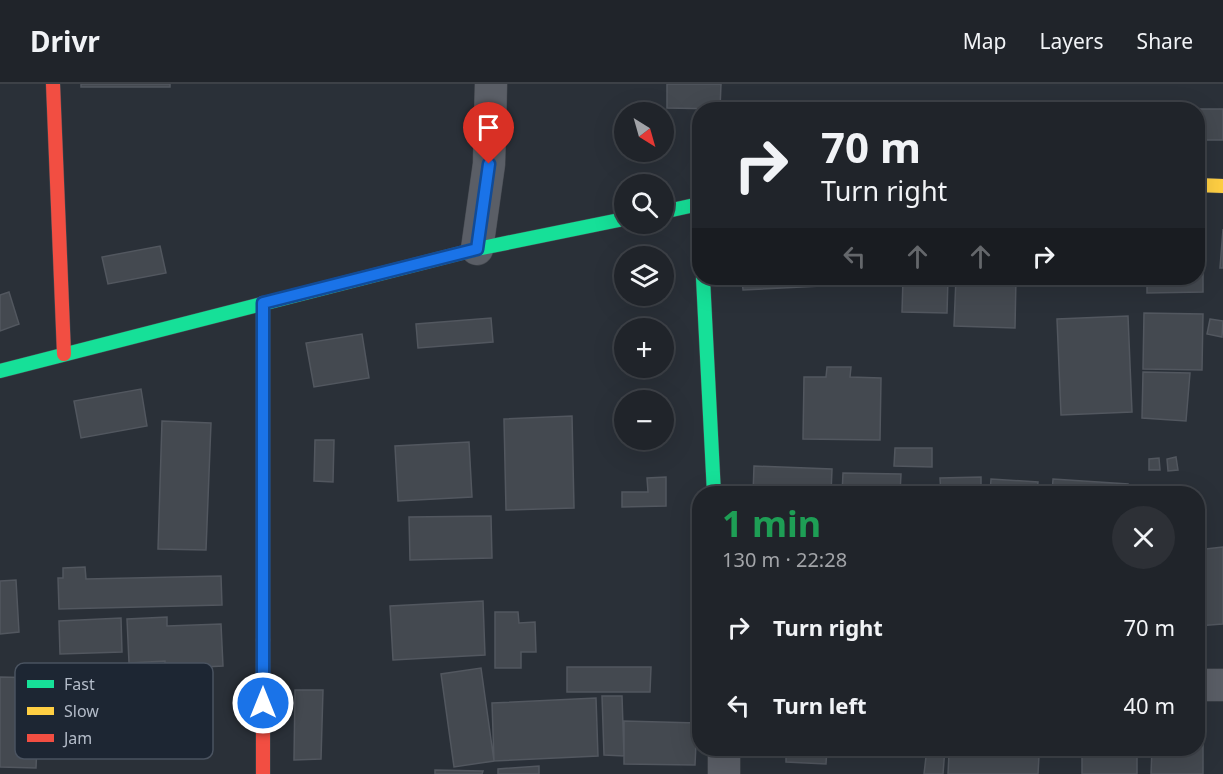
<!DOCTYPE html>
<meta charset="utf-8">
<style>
:root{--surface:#20242a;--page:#2d3036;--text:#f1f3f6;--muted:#a2a4a8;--line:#3d4147}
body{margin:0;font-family:"Noto Sans",sans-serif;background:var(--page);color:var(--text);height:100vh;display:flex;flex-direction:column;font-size:22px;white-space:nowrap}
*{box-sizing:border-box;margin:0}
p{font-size:20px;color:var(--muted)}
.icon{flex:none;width:33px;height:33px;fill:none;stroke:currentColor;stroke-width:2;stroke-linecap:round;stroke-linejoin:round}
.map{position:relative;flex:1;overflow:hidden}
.panel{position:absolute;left:692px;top:402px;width:513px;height:270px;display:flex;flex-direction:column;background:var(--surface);border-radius:24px;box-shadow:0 6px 24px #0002,0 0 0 2px var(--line)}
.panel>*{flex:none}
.top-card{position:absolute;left:692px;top:18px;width:513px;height:183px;border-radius:24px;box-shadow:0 6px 24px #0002,0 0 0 2px var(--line);background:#20242a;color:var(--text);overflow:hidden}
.needle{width:39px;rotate:143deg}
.controls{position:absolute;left:614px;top:18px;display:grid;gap:12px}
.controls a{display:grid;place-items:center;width:60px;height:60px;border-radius:50%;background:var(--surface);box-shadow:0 6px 24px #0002,0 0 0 2px var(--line);font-size:30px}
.pin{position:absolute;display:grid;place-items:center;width:51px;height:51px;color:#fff;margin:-62px -26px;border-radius:50% 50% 50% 0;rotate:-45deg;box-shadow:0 0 6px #0007}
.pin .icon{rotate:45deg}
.me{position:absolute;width:66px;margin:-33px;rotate:0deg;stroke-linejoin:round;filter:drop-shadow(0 0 4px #0008)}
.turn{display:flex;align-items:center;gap:21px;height:126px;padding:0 30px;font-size:27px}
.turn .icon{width:78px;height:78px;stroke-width:2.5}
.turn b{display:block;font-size:42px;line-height:51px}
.lanes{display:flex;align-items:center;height:57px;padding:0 30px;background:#0003;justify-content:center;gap:30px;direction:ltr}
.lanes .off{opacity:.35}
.round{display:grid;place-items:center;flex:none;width:63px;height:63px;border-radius:32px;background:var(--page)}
.summary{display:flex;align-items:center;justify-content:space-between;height:102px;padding:0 30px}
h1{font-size:36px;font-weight:700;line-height:45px;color:#1e9e55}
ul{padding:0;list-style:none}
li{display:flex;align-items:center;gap:18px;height:78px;padding:0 30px}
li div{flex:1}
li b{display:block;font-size:22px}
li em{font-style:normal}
header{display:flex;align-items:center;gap:36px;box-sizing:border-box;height:84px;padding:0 30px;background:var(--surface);border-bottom:2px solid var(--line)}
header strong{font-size:28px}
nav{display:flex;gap:33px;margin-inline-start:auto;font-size:21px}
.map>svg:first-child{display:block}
.building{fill:#444950;stroke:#52575f;stroke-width:1.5}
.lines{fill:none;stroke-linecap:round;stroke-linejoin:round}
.street-casing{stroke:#484c53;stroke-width:33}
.fast-casing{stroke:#484c53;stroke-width:15}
.slow-casing{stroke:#484c53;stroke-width:15}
.jam-casing{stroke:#484c53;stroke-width:15}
.street{stroke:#5a5e66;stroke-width:32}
.fast{stroke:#16e098;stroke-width:14}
.slow{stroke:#ffcf43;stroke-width:14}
.jam{stroke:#f24e42;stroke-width:14}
.route-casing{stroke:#114b97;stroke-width:15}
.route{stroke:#1a73e8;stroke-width:10}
.key{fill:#1d2633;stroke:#4a5360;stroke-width:1.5}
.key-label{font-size:16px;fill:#b4bcc9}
</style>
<header>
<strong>Drivr</strong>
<nav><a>Map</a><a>Layers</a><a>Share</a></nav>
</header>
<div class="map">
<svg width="1223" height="690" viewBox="0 0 1223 690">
<rect width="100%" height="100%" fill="#2a3038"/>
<path class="building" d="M 81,0 L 170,0 L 170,3 L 81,3 Z
M 667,0 L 721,0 L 720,25 L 667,24 Z
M 1158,25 L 1223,25 L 1223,56 L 1197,56 L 1197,26 Z
M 1223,145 L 1223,184 L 1220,184 Z
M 1197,156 L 1203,156 L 1203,208 L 1147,209 L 1147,194 L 1197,194 Z
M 160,162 L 166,189 L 108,200 L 102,173 Z
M 742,194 L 881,194 L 881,199 L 743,206 Z
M 903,194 L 948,194 L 947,229 L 902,228 Z
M 956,194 L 1016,194 L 1015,244 L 954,242 Z
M 1067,194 L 1140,194 L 1140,201 L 1067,201 Z
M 9,208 L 19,240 L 0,247 L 0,211 Z
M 1144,229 L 1203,230 L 1202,286 L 1143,285 Z
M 1128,232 L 1132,328 L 1061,331 L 1057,235 Z
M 491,234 L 493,258 L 418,264 L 416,240 Z
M 1210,235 L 1223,237 L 1222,253 L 1207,250 Z
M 362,250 L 369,294 L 314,303 L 306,259 Z
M 827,283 L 851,283 L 850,293 L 881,294 L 880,356 L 803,355 L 804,293 L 826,293 Z
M 1143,288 L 1190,289 L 1186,337 L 1142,334 Z
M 141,305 L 147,342 L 81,354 L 74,317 Z
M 572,332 L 574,424 L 506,426 L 504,335 Z
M 162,337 L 211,339 L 206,466 L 158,465 Z
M 315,356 L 334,356 L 333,398 L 314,397 Z
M 469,358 L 472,413 L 398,417 L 395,362 Z
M 895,364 L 932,364 L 932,383 L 894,382 Z
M 1176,373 L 1178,386 L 1168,387 L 1167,375 Z
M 1159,374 L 1160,386 L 1149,386 L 1149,375 Z
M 754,382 L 832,385 L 831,410 L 753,410 Z
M 843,389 L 901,390 L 900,410 L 842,410 Z
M 666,393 L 666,422 L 622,423 L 622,408 L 648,408 L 647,394 Z
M 981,393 L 981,410 L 941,410 L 940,394 Z
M 991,395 L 1038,398 L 1037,410 L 990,410 Z
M 1053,395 L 1128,400 L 1127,410 L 1052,410 Z
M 491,432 L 492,474 L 410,476 L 409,433 Z
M 1223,463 L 1223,540 L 1197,542 L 1197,466 Z
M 85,483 L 86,495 L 221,492 L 222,521 L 59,525 L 58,494 L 63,494 L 63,484 Z
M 16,496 L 19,548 L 0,550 L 0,497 Z
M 483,517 L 485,571 L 393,576 L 390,522 Z
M 495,528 L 518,528 L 519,539 L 535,538 L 536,568 L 521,568 L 521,584 L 495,584 Z
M 167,533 L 167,542 L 221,540 L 223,582 L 165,585 L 165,577 L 129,579 L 127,535 Z
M 121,534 L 122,568 L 60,570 L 59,537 Z
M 567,583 L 651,583 L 650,608 L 567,608 Z
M 481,584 L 494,677 L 454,683 L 441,590 Z
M 0,593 L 40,594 L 36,684 L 0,683 Z
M 295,606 L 323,606 L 321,675 L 294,676 Z
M 602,612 L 622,612 L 624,672 L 604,671 Z
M 596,614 L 598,672 L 494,677 L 492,619 Z
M 624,637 L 697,639 L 695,681 L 624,680 Z
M 1197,649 L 1203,649 L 1203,690 L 1151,690 L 1152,664 L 1197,664 Z
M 786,664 L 827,664 L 826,680 L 786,678 Z
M 927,664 L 945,664 L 943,690 L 924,690 Z
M 1082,664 L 1137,664 L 1137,690 L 1082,690 Z
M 996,666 L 1020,667 L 1020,672 L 1039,672 L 1038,690 L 948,690 L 949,669 L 996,671 Z
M 539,682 L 539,690 L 498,690 L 498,685 Z
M 435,686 L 483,687 L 482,690 L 435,690 Z"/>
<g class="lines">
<defs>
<path id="street" d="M 477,165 L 489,80 L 491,0
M 1197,601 L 1223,601
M 724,690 L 724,664"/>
<path id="fast" d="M 663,128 L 699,120
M 703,194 L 714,410
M 0,287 L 477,165 L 624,135"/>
<path id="slow" d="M 1197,101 L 1223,102
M 263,219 L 263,556"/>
<path id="jam" d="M 53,0 L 64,270
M 263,556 L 263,690"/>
</defs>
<use href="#street" class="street-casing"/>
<use href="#fast" class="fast-casing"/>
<use href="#slow" class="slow-casing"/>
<use href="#jam" class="jam-casing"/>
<use href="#street" class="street"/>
<use href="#fast" class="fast"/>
<use href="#slow" class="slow"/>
<use href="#jam" class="jam"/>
</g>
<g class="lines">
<defs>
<path id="route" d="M 263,619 L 263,219 L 477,165 L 489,80"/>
</defs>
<use href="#route" class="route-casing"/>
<use href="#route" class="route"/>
</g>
<rect x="15" y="579" width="198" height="96" rx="9" class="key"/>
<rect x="27" y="596" width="27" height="8" fill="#16e098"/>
<rect x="27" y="623" width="27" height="8" fill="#ffcf43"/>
<rect x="27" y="650" width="27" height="8" fill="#f24e42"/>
<g class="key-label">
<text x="64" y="606">Fast</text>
<text x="64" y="633">Slow</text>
<text x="64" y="660">Jam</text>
</g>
</svg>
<div class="controls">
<a><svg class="needle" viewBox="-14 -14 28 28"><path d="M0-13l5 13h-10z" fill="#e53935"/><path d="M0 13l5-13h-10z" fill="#a2a4a8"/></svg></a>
<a><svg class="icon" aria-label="search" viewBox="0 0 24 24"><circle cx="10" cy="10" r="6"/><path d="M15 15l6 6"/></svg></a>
<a><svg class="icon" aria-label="layers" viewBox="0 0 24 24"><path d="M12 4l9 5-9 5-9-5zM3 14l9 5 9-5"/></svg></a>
<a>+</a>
<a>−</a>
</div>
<div class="pin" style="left:489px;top:80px;background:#d93025"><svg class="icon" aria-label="arrive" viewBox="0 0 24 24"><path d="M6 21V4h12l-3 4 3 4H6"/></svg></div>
<svg class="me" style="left:263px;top:619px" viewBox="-20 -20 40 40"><circle r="17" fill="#1a73e8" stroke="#fff" stroke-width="3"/><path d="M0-11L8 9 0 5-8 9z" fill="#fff"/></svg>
<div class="top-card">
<div class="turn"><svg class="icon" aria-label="right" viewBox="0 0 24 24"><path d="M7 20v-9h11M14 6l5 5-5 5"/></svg><div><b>70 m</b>Turn right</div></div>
<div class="lanes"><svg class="icon off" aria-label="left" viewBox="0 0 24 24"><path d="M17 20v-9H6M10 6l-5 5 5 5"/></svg><svg class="icon off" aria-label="ahead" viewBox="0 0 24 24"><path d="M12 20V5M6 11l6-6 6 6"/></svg><svg class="icon off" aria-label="ahead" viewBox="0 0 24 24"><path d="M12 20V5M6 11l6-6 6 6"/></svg><svg class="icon" aria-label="right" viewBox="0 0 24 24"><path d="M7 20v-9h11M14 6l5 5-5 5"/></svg></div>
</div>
<section class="panel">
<div class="summary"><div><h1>1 min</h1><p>130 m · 22:28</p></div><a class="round"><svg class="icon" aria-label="close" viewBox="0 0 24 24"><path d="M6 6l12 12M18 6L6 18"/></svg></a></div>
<ul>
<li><svg class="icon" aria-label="right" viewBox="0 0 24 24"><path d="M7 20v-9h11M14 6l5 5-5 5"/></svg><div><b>Turn right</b></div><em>70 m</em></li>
<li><svg class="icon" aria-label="left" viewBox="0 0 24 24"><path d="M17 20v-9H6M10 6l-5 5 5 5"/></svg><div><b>Turn left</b></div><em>40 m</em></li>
</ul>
</section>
</div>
